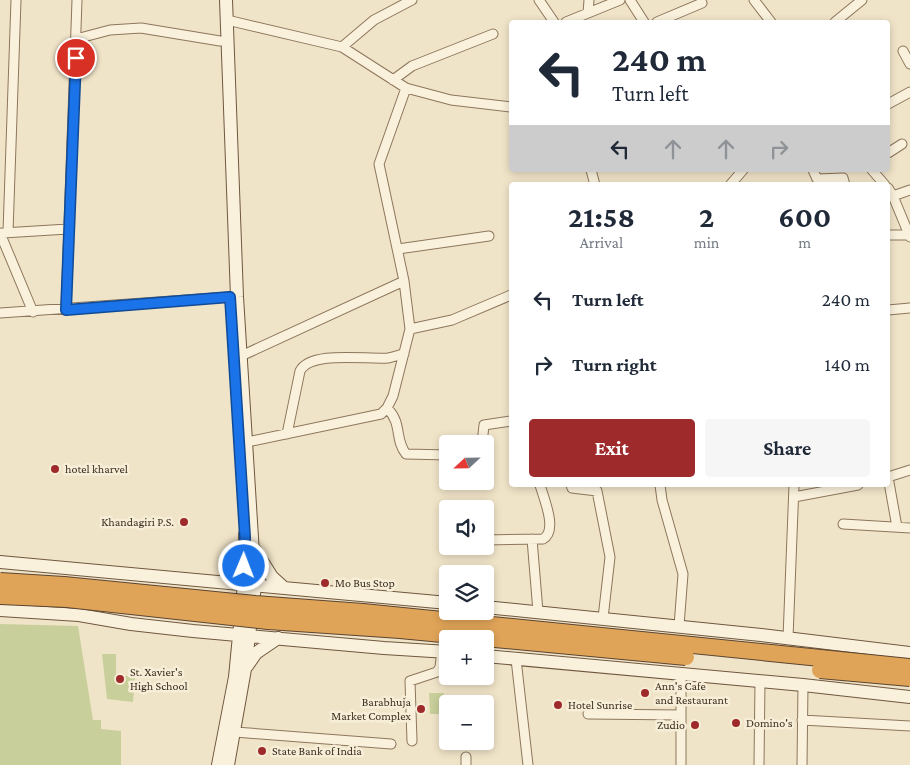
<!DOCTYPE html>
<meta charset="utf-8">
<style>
:root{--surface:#fff;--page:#f6f6f7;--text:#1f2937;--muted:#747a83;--accent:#9e2a2b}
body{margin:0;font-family:"Crimson Pro",serif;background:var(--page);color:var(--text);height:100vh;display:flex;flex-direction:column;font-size:19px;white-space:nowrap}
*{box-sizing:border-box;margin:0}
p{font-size:16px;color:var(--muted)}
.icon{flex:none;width:28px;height:28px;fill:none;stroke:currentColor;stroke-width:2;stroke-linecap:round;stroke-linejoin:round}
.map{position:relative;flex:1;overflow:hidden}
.sheet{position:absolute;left:509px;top:182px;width:381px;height:305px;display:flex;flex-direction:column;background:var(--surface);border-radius:5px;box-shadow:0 2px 8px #0003}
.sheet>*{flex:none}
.hud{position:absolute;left:509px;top:20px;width:381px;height:152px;border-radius:5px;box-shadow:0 2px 8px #0003;background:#fff;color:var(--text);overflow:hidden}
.needle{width:32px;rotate:248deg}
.fabs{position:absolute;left:439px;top:435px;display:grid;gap:10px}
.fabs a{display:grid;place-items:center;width:55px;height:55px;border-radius:5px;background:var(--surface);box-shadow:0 2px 8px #0003;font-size:25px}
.pin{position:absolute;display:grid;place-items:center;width:42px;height:42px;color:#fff;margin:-21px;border:2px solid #fff;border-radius:50%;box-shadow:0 1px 5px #0007}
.me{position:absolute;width:55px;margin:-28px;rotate:1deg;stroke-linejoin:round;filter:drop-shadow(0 0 4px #0008)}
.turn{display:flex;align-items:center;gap:18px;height:105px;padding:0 20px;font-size:22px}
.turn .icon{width:65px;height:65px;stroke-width:2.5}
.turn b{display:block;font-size:35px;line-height:42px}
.lanes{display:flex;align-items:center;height:48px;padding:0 20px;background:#0003;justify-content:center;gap:25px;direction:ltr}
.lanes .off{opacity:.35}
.eta{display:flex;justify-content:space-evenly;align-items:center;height:85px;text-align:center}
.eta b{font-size:30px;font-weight:700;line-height:35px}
.cta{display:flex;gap:10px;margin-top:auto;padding:10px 20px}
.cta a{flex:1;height:58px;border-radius:5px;background:var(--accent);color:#fff;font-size:20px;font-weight:700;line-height:58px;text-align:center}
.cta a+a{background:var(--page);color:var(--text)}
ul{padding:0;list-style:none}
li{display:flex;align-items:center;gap:15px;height:65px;padding:0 20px}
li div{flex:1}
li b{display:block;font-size:19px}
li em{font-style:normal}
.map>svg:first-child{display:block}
.green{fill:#c9cf9b}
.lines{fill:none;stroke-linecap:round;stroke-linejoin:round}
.street-casing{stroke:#8d765c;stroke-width:11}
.secondary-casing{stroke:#6f573f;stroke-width:14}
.street{stroke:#faf1dc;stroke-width:9}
.secondary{stroke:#faf1dc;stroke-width:12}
.highway-bridge-casing{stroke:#5b4430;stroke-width:18;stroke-linecap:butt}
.highway-bridge{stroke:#e0a458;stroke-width:16}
.route-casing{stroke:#114b97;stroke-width:12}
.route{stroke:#1a73e8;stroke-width:9}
.poi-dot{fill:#9e2a2b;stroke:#f7eed8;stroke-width:2}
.labels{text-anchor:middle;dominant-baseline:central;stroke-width:5;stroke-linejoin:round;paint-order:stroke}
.poi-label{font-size:12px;fill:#3d2e20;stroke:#f7eed8;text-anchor:start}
</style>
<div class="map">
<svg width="910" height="765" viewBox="0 0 910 765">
<rect width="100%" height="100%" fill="#f0e4c8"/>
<path class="green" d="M 0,624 L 78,626 L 93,720 L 101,720 L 101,729 L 121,731 L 121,765 L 0,765 Z
M 102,654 L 116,654 L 116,675 L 135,677 L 133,702 L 107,699 Z
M 429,693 L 444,693 L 442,714 L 430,714 Z"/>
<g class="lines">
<defs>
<path id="street" d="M 539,0 L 554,22
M 630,0 L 644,22
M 754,0 L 771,22
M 588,13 L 589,0
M 227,20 L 342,47 L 374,20 L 412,0
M 566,22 L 620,0
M 657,22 L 702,3
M 835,22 L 862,0
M 76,39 L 110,30 L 141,28 L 220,41
M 342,47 L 406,88 L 451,100 L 511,107
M 903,51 L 910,64
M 393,80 L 412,66 L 493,34
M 888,104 L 910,92
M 888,153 L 902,144
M 591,170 L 595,185
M 813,170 L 817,179 L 843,178 L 845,185
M 872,170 L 885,185
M 730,185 L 743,170
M 888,188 L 893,196 L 910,237
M 893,196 L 910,190
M 8,232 L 16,0
M 0,233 L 33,312
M 3,233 L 68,229
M 888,235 L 910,235
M 398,249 L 489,236
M 66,310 L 77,0
M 888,310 L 910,308
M 0,313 L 229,297
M 410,329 L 452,320 L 511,295
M 241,356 L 404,281
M 387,408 C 403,424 394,439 406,454 L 448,455
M 287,434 L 300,371 C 311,350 368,360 388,358 C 393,357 399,355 404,354
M 247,442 L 381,414 L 387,408 L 393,396 L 410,329 L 404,281 L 379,164 L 406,88
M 482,444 L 484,425 L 511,421
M 888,477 L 897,527
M 888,477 L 910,470
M 571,485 L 572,488 L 597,491 L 610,557 L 603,618
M 660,485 L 662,500 L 683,574 L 679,626
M 794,497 L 858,485
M 843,524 L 910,528
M 532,539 L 538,612
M 485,540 L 543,539 C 558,531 544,499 540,485
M 788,638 L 794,485
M 516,659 L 528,765
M 681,674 L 681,765
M 588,714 L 681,715
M 802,720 L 910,726
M 235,732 L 391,744
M 412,741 L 410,681 L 437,672 L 440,667 L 442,651
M 466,757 L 466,765
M 759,765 L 760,681
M 802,765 L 803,685"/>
<path id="secondary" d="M 226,0 L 237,297 L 255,586 L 245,669 L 228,765
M 255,550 L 272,577 L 283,587
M 0,562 L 448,603
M 223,582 L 243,551
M 485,607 L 761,635 L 910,653
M 0,610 L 79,615 L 131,624 L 193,631 L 384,648 L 448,652
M 485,656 L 803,685 L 910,697
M 247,666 L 256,653 L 278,638
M 218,765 L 235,677 L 244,584 L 245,534"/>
</defs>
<use href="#street" class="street-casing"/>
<use href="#secondary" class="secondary-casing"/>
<use href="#street" class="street"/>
<use href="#secondary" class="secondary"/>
<defs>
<path id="highway-bridge" d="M 0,581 L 64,585 L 255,604 L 363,612 L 910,667
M 0,596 L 67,599 L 268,621 L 400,630 L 686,657
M 820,670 L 910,678"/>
</defs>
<use href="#highway-bridge" class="highway-bridge-casing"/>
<use href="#highway-bridge" class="highway-bridge"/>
</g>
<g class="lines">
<defs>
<path id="route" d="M 76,58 L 66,310 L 230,297 L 245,537 L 244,566"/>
</defs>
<use href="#route" class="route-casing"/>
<use href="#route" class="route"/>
</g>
<g class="poi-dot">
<circle cx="55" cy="469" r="5"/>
<circle cx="184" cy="522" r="5"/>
<circle cx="325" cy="583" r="5"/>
<circle cx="120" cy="679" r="5"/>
<circle cx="645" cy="693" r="5"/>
<circle cx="558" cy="705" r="5"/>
<circle cx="421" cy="709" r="5"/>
<circle cx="736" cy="723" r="5"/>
<circle cx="695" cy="725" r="5"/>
<circle cx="262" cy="751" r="5"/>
</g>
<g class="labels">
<g class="poi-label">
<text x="65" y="469">hotel kharvel</text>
<text x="174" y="522" text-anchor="end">Khandagiri P.S.</text>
<text x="335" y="583">Mo Bus Stop</text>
<text x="130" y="672">St. Xavier's<tspan x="130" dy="14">High School</tspan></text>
<text x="655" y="686">Ann's Cafe<tspan x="655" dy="14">and Restaurant</tspan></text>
<text x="411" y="702" text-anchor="end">Barabhuja<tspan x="411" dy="14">Market Complex</tspan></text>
<text x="568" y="705">Hotel Sunrise</text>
<text x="746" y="723">Domino's</text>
<text x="685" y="725" text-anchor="end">Zudio</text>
<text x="272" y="751">State Bank of India</text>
</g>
</g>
</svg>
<div class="fabs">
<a><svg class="needle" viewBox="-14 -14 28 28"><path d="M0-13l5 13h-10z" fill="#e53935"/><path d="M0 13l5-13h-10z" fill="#747a83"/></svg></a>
<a><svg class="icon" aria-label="sound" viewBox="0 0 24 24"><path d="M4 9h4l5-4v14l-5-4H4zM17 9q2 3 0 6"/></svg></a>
<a><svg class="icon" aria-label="layers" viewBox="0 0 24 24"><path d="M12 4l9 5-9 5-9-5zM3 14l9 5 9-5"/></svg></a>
<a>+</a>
<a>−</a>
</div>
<div class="pin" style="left:76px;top:58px;background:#d93025"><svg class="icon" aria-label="arrive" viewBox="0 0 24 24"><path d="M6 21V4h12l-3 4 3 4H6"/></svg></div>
<svg class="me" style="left:244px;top:566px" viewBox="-20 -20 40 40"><circle r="17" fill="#1a73e8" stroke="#fff" stroke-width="3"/><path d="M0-11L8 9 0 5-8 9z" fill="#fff"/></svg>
<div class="hud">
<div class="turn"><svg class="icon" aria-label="left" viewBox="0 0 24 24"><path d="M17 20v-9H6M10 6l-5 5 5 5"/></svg><div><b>240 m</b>Turn left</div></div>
<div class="lanes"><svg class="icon" aria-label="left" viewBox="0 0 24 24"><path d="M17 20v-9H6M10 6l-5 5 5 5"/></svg><svg class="icon off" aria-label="ahead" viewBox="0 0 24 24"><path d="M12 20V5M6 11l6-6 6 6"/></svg><svg class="icon off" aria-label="ahead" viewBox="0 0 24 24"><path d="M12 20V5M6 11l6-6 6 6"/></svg><svg class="icon off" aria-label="right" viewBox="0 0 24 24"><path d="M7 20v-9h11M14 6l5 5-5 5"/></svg></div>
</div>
<section class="sheet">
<div class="eta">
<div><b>21:58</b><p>Arrival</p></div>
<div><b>2</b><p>min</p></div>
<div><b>600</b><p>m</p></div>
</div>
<ul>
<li><svg class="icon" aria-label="left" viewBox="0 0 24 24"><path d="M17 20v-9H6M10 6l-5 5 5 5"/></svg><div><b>Turn left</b></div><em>240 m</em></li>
<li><svg class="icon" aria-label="right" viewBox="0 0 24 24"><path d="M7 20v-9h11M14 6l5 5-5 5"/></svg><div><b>Turn right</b></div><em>140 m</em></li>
</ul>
<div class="cta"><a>Exit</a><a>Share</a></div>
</section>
</div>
